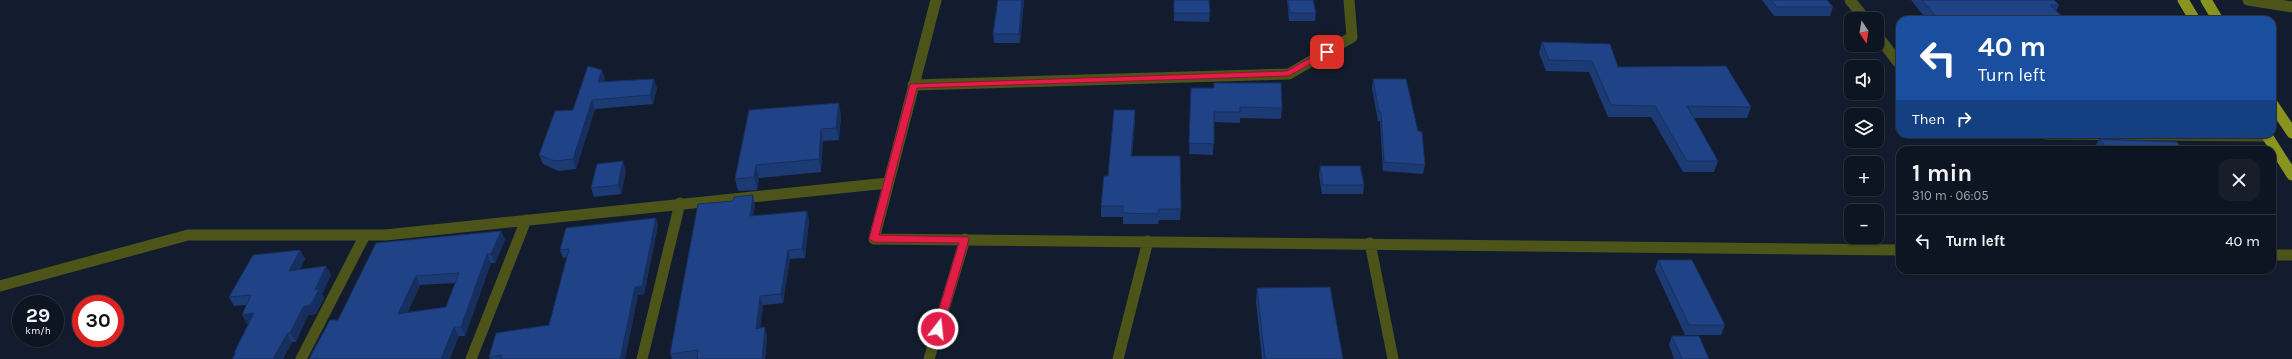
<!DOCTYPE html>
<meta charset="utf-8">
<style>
:root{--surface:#0e1522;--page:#171e2a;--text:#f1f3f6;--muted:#9b9fa5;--line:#2e3440}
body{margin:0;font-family:Karla,sans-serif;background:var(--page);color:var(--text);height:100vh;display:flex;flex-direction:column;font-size:15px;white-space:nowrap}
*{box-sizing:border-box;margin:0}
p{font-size:13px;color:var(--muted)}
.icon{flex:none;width:22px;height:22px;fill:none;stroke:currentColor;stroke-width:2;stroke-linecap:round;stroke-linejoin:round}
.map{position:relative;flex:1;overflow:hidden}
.sheet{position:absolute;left:1896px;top:146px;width:380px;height:128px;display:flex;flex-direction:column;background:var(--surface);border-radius:12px;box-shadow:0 1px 3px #0004,0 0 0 1px var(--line)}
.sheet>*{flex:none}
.top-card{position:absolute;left:1896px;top:16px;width:380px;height:122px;border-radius:12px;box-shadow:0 1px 3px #0004,0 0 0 1px var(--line);background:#1a4fa0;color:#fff;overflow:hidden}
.needle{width:26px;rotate:168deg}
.controls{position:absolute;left:1844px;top:12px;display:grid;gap:8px}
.controls a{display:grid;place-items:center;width:40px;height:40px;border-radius:8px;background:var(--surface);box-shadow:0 1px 3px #0004,0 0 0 1px var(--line);font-size:20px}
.speed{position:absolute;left:12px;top:295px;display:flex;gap:8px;font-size:20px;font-weight:700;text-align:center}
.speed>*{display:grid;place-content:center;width:52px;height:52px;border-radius:50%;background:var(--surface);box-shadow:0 1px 3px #0004,0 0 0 1px var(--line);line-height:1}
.speed small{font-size:10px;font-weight:400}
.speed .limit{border:6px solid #d22;background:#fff;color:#111}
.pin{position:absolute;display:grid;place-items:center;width:34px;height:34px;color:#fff;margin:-17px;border-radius:8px;box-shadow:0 2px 6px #0006}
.me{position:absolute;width:44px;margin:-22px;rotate:16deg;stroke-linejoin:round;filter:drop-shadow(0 0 3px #0008)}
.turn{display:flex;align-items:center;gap:14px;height:84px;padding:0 16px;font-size:18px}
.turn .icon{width:52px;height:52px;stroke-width:2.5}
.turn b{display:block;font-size:28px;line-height:34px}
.then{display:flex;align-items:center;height:38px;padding:0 16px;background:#0003;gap:8px;font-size:15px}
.round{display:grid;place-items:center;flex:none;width:42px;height:42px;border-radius:12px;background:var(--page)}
.summary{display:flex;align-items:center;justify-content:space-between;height:68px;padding:0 16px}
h1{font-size:24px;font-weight:700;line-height:30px}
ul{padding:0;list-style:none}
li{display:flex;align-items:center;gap:12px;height:52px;padding:0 16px;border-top:1px solid var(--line)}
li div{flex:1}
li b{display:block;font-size:15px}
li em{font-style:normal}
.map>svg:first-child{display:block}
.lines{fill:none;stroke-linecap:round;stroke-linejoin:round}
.minor{stroke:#4d5419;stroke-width:11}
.trunk{stroke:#88941f;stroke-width:11}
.wall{fill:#1c3a74;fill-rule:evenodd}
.shaded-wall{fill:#162f5e}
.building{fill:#204387;stroke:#162f5e;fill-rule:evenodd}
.route{fill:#e11d48;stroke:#92132f}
</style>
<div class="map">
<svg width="2292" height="359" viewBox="0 0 2292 359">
<rect width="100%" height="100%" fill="#131c2e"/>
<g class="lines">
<path class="minor" d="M 936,0 L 874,239 L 1900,250
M 1850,0 L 1865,19
M 2248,0 L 2292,7
M 1877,35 L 1900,65
M 913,85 L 1289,74 L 1352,37 L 1349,0
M 2045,134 L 2267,136
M 1370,243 L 1393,359
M 2272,255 L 2292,255
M 0,286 L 188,235 L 385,235 L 888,183
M 301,359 L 365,235
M 471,359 L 526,220
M 642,359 L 680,203
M 929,359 L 965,239
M 1118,359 L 1148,241"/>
<path class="trunk" d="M 2183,0 L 2195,20
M 2206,0 L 2218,20
M 2272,103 L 2292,133
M 2266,134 L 2292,175"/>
</g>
<path class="wall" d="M 998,0 L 1024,0 L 1020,43 L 994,43 L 993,34 Z
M 1174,0 L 1210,13 L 1209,22 L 1174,21 Z
M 1287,0 L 1313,0 L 1316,13 L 1315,21 L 1289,21 Z
M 1762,0 L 1827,0 L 1833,7 L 1830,16 L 1774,16 Z
M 1911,0 L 2054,0 L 2059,5 L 2056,11 L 2066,20 L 1927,20 Z
M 1542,42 L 1618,67 L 1751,107 L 1747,118 L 1694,118 L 1718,161 L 1714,172 L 1683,172 L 1651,117 L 1608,117 L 1589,72 L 1546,71 L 1539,53 Z
M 605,79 L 604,82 L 657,88 L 653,104 L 595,109 L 576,169 L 558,171 L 543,164 L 539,155 L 573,110 Z
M 1373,79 L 1425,165 L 1423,174 L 1383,171 L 1380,121 L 1378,121 L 1372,88 Z
M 1191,88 L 1282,108 L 1281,119 L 1240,118 L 1240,123 L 1214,122 L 1213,155 L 1189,154 Z
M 749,110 L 841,115 L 839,140 L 823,141 L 821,172 L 759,178 L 757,190 L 738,191 L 735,179 Z
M 1135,121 L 1132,156 L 1181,209 L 1180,220 L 1159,220 L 1158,224 L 1123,224 L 1123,217 L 1101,217 L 1101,206 L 1108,176 Z
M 2099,139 L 2184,150 L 2098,150 L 2095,147 Z
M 1320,166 L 1364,185 L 1363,194 L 1322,194 L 1319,175 Z
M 626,171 L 621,194 L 594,197 L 591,188 Z
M 755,204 L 753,216 L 807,211 L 809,220 L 805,258 L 790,259 L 783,303 L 763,305 L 760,328 L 765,327 L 767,337 L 765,359 L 672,359 L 670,354 Z
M 2272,216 L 2275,219 L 2272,223 Z
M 656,218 L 658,225 L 644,294 L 638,295 L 625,359 L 490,359 L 489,357 L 549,325 L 567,257 L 563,258 L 560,250 Z
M 501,231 L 505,240 L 495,263 L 491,263 L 465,336 L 459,336 L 338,320 L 376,243 ZM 455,283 L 446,307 L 408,312 L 420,285 Z
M 300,250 L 305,259 L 300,269 L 331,275 L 322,294 L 324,298 L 316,314 L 308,315 L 296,342 L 292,342 L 283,359 L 232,359 L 235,354 L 234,353 L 248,324 L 247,324 L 246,305 L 234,306 L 229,297 Z
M 1658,260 L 1725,325 L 1721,335 L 1685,335 L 1655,270 Z
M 1257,288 L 1343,359 L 1262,359 L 1256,301 Z
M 1672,336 L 1709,359 L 1674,359 L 1669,345 Z"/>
<path class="shaded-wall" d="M 1022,0 L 1024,0 L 1020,43 L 1019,34 Z
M 602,70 L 605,79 L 601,91 L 598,82 Z
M 654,79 L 657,88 L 653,104 L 650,95 Z
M 592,100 L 595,109 L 576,169 L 573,159 Z
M 839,103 L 841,115 L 839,140 L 836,128 Z
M 1135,110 L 1135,121 L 1131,166 L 1131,156 Z
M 821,129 L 823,141 L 821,172 L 819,159 Z
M 623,161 L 626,171 L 621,194 L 618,185 Z
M 756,165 L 759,178 L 757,190 L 754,177 Z
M 753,195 L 755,204 L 752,225 L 750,216 Z
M 807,211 L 809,220 L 805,258 L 802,249 Z
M 656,218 L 658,225 L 644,294 L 638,295 L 625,359 L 620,359 L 635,287 Z
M 501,231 L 505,240 L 495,263 L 491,254 Z
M 300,250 L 305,259 L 294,279 L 289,271 Z
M 788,250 L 790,259 L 783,303 L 781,294 Z
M 487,254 L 491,263 L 465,336 L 461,327 Z
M 326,266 L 331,275 L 322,294 L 324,298 L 316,314 L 308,315 L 296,342 L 290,333 L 303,307 Z
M 416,276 L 420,285 L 403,323 L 398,314 Z
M 760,296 L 763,305 L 759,338 L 756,329 Z
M 254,313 L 259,322 L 247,324 L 242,315 Z
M 454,327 L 459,336 L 450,359 L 441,359 Z
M 765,327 L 767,337 L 765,359 L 762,359 Z
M 287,334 L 292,342 L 283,359 L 273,359 Z"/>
<path class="building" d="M 998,0 L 1022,0 L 1019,34 L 993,34 Z
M 1174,0 L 1209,0 L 1210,13 L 1174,13 Z
M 1288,0 L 1313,0 L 1316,13 L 1290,13 Z
M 1771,0 L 1827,0 L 1833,7 L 1777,7 Z
M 1922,0 L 2054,0 L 2059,5 L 2050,5 L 2066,20 L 1939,20 Z
M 1542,42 L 1610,44 L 1618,67 L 1726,66 L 1751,107 L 1687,106 L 1718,161 L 1687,161 L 1655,106 L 1611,105 L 1592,61 L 1549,60 Z
M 588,66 L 602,70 L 598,82 L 654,79 L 650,95 L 592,100 L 573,159 L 555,161 L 539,155 L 555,111 L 573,110 Z
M 1373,79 L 1406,79 L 1418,131 L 1422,132 L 1425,165 L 1384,162 L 1381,112 L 1379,112 Z
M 1214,83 L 1281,83 L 1282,108 L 1240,107 L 1240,112 L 1214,112 L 1214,144 L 1189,143 L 1191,88 L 1214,88 Z
M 839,103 L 836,128 L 821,129 L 819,159 L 756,165 L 754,177 L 735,179 L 749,110 Z
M 1114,110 L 1135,110 L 1131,156 L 1180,156 L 1181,209 L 1159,209 L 1158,214 L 1123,213 L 1123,206 L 1101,206 L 1104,176 L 1108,176 Z
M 2099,139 L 2177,142 L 2184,150 L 2109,150 Z
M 623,161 L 618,185 L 591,188 L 597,164 Z
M 1320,166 L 1360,166 L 1364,185 L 1323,185 Z
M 753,195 L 750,216 L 807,211 L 802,249 L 788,250 L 781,294 L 760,296 L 756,329 L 765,327 L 762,359 L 697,359 L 698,350 L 670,354 L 698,204 L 733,201 L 734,197 Z
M 656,218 L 642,286 L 635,287 L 620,359 L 501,359 L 502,355 L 489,357 L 496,333 L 549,325 L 569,249 L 560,250 L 566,228 Z
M 501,231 L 491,254 L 487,254 L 461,327 L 454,327 L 441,359 L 309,359 L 330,320 L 338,320 L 376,243 ZM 459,273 L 446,307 L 398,314 L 416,276 Z
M 300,250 L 289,271 L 326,266 L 315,290 L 319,289 L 311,305 L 303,307 L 290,333 L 287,334 L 273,359 L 232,359 L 236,353 L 234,353 L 254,313 L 242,315 L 251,295 L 229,297 L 253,255 Z
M 1658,260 L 1692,260 L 1725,325 L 1689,325 Z
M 1330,287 L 1343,359 L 1265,359 L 1257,288 Z
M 1672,336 L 1699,336 L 1709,359 L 1682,359 Z"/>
<path class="route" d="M 1324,50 L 1331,52 L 1289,76 L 917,88 L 879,235 L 968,237 L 969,239 L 942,332 L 938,333 L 933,329 L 959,243 L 874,242 L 869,239 L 910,84 L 1287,71 Z"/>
</svg>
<div class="controls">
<a><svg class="needle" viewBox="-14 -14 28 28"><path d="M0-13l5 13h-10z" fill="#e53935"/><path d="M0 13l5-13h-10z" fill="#9b9fa5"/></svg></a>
<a><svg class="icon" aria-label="sound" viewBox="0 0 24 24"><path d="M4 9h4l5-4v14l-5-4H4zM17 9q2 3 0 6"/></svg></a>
<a><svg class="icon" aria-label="layers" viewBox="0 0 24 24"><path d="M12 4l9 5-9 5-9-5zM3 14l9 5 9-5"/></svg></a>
<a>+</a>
<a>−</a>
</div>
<div class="speed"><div>29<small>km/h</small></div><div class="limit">30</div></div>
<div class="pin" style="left:1327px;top:52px;background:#d93025"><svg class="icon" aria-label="arrive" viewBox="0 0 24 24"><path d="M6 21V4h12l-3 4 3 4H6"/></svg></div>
<svg class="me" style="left:938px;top:329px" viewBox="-20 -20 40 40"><circle r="17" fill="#e11d48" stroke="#fff" stroke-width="3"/><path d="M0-11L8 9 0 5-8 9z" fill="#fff"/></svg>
<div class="top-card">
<div class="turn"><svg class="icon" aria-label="left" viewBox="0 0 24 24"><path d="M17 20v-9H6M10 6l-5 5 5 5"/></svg><div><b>40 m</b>Turn left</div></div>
<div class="then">Then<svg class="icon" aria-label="right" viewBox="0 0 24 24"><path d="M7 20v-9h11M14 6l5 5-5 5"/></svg></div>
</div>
<section class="sheet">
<div class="summary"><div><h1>1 min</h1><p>310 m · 06:05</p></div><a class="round"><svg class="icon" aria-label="close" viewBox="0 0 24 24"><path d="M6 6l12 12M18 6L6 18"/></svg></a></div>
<ul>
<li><svg class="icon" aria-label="left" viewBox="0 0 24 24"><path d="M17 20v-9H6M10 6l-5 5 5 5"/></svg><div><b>Turn left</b></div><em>40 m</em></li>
</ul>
</section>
</div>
